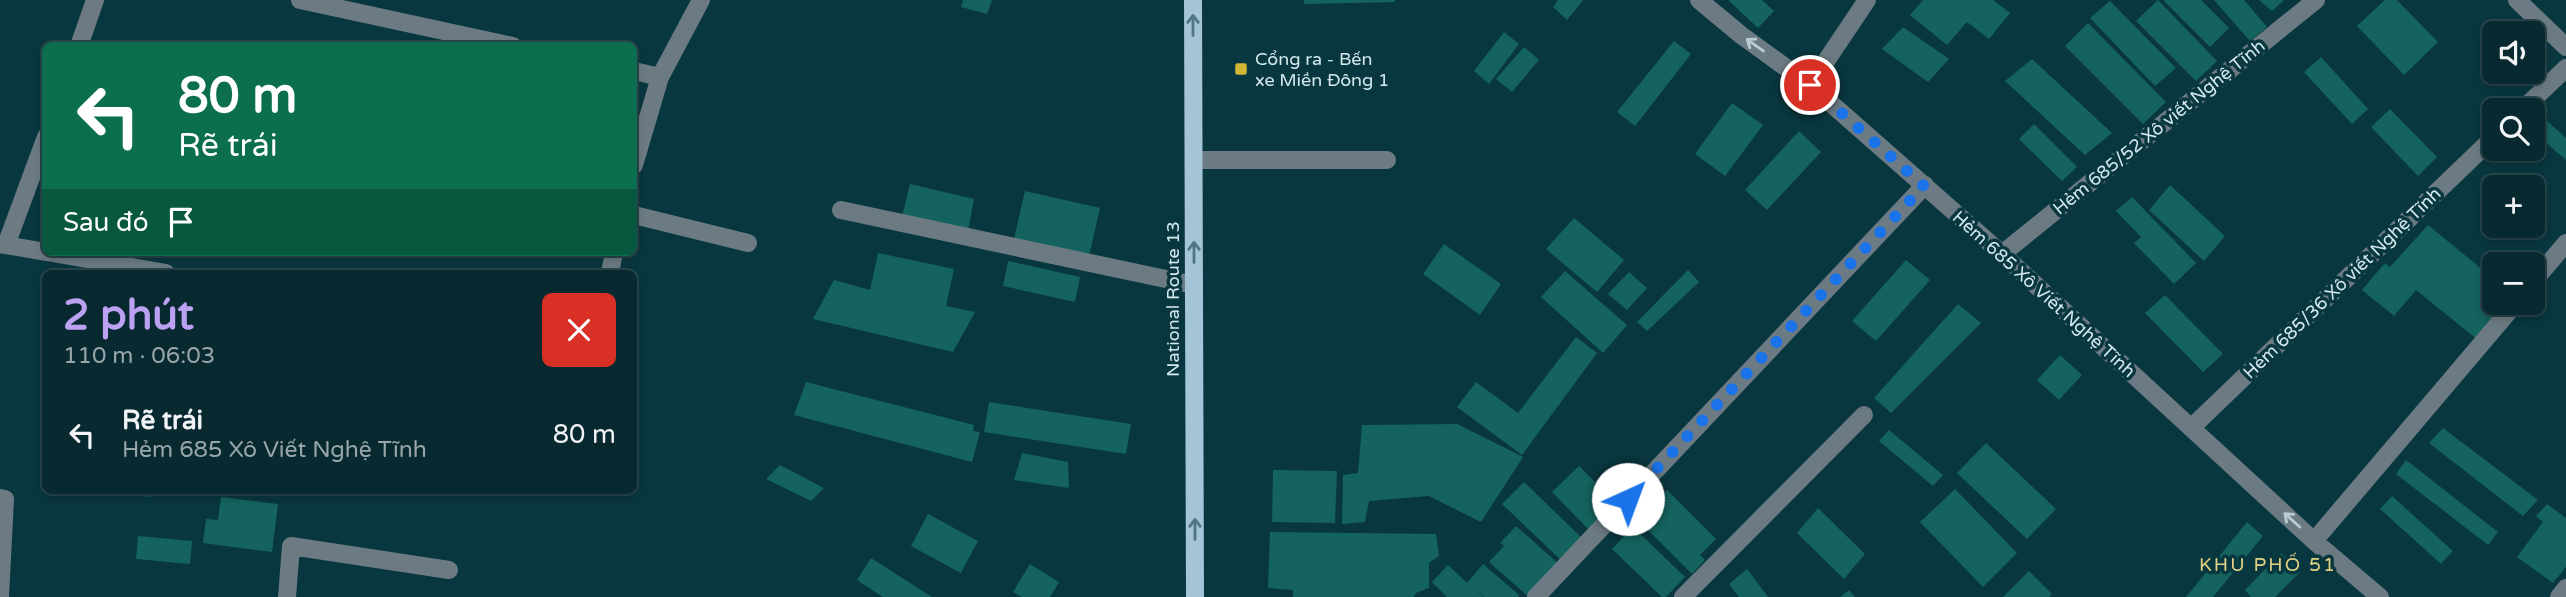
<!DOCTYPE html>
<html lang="vi">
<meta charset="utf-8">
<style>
:root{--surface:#07292f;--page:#15353b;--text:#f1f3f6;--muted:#98a6aa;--line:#28454b;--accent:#bca0f2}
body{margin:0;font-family:"Varela Round",sans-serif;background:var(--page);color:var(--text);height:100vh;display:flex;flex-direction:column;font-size:26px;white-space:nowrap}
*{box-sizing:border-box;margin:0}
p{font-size:23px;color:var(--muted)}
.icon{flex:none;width:38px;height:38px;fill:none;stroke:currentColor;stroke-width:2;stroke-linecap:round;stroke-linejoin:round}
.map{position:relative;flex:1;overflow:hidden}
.drawer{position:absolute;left:42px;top:270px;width:595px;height:224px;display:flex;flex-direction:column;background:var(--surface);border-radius:10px;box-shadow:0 4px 10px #0003,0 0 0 2px var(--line)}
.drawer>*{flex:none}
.guide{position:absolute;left:42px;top:42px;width:595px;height:214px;border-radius:10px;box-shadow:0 4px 10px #0003,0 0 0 2px var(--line);background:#0b6e4f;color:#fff;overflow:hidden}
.tools{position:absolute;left:2482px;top:21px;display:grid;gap:14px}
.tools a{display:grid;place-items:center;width:63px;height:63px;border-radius:10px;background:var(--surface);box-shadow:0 4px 10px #0003,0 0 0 2px var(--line);font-size:35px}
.pin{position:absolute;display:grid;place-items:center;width:60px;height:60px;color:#fff;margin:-30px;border:4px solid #fff;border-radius:50%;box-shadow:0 2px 7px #0007}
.me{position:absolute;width:77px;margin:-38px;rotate:43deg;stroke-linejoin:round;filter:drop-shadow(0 0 5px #0008)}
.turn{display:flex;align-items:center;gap:24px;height:147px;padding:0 21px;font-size:32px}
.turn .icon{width:91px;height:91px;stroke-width:2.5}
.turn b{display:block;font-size:49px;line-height:60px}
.then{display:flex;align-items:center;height:66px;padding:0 21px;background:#0003;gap:14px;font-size:26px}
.round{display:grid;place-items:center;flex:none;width:74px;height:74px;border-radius:10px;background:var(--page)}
.overview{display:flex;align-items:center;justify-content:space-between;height:119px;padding:0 21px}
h1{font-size:42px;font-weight:700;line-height:52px;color:var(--accent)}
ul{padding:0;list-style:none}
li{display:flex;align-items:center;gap:21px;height:91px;padding:0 21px}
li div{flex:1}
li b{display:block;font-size:26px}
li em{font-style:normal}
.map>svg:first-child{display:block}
.building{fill:#14635e}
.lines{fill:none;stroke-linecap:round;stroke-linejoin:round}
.minor{stroke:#6c7b83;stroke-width:18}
.major{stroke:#a6c4d7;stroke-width:18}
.oneway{stroke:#507683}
.oneway2{stroke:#b8cdd2}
.route{stroke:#1a73e8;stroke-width:12;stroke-dasharray:0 21.6}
.poi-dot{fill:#d1b736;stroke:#09373f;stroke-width:2.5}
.labels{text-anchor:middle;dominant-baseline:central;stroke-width:7;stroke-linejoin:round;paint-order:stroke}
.poi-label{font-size:18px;fill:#d2e8ed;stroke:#09373f;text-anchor:start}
.street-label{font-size:18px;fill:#d2e8ed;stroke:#09373f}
.neighbourhood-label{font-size:19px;letter-spacing:2px;fill:#e1d183;stroke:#09373f}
</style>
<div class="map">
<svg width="2566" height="597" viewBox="0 0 2566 597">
<rect width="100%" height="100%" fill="#09373f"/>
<path class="building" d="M 963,0 L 992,0 L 987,14 L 961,7 Z
M 1304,0 L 1395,0 L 1395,2 L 1304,4 Z
M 1558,0 L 1583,0 L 1567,20 L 1553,7 Z
M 1728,0 L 1762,0 L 1774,11 L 1758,28 Z
M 1923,0 L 1993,0 L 2010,13 L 1989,39 L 1967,22 L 1947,45 L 1910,15 Z
M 2158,0 L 2217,61 L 2196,81 L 2136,21 Z
M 2165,0 L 2201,0 L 2229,28 L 2210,47 L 2164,1 Z
M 2214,0 L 2244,0 L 2267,27 L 2250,41 Z
M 2259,0 L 2284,0 L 2272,11 Z
M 2385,0 L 2397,0 L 2438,42 L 2404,75 L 2357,26 Z
M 2110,1 L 2176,68 L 2155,86 L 2090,18 Z
M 2088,23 L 2166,102 L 2143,124 L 2065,46 Z
M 1903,27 L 1949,59 L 1928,82 L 1882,49 Z
M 1504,32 L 1519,44 L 1489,84 L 1474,71 Z
M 1674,41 L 1691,54 L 1635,126 L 1617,112 Z
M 1524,47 L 1539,60 L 1512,92 L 1496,79 Z
M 2321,57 L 2368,109 L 2352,124 L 2304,72 Z
M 2032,59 L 2112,133 L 2085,155 L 2005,81 Z
M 1732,103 L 1763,125 L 1725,176 L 1695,154 Z
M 2390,109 L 2437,157 L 2418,176 L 2371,127 Z
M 2547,121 L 2566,138 L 2566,160 L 2536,134 Z
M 2034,124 L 2077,167 L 2062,181 L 2019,139 Z
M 1799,131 L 1821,152 L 1767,210 L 1745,190 Z
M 910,184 L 974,199 L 968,231 L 902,217 Z
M 2170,185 L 2225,236 L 2204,261 L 2149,210 Z
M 1025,191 L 1100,208 L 1089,256 L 1014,239 Z
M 2132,197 L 2196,263 L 2174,284 L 2134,243 L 2141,237 L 2116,211 Z
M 1574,218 L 1624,260 L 1597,292 L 1546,249 Z
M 2428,225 L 2494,279 L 2494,303 L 2515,303 L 2479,341 L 2416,290 L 2394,316 L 2362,290 L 2385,263 L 2390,267 Z
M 1444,244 L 1501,284 L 1480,315 L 1423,274 Z
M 878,253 L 954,269 L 946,306 L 975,312 L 953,352 L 813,319 L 834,280 L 870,290 Z
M 1906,260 L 1930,280 L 1876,341 L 1852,321 Z
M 1008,261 L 1080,277 L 1075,302 L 1003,286 Z
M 1688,270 L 1699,282 L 1647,331 L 1637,322 Z
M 1565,271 L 1627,325 L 1603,353 L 1541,297 Z
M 1629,272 L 1647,288 L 1627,310 L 1608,294 Z
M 2165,295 L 2223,354 L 2203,372 L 2145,313 Z
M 1958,304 L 1981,323 L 1891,413 L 1874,398 Z
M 1576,337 L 1597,353 L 1522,455 L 1457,407 L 1476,382 L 1518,413 Z
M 2060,355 L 2082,375 L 2059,400 L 2037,380 Z
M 806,382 L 974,425 L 973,431 L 980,432 L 972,462 L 794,415 Z
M 989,402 L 1131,424 L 1126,454 L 984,432 Z
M 1457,424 L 1523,457 L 1481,522 L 1429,496 L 1369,501 L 1365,522 L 1342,524 L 1343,475 L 1358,473 L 1362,425 Z
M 2443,428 L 2538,500 L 2523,516 L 2429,443 Z
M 1889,430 L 1943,475 L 1933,486 L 1879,441 Z
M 1986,443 L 2056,509 L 2027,539 L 1957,473 Z
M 1022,453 L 1068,462 L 1069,488 L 1014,480 Z
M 2406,460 L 2498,532 L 2488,545 L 2396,474 Z
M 780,465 L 824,488 L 811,501 L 766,479 Z
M 1579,466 L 1617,504 L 1590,531 L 1552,492 Z
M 1273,470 L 1337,471 L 1335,523 L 1272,522 Z
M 1524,482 L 1583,539 L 1562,561 L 1502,504 Z
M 1955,489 L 2017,553 L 1983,587 L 1920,522 Z
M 144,490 L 191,490 L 191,492 L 145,497 Z
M 1667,490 L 1716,539 L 1700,555 L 1705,560 L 1692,574 L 1644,526 L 1657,512 L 1651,507 Z
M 2392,496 L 2453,551 L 2441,564 L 2380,509 Z
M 221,497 L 278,504 L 272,552 L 203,543 L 206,519 L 218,520 Z
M 2547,504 L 2566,518 L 2566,567 L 2553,583 L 2517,557 L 2543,522 L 2536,516 Z
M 1818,508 L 1865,554 L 1844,579 L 1797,533 Z
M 928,514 L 978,541 L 961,573 L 911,546 Z
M 2247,522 L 2263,536 L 2213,597 L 2186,597 Z
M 1516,526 L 1561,566 L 1529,597 L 1489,562 L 1504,546 L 1500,543 Z
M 1633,527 L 1685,577 L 1666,597 L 1662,597 L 1612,549 Z
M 1270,532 L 1436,534 L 1439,556 L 1429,563 L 1429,588 L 1416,593 L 1414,597 L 1293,597 L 1293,590 L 1268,588 Z
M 138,536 L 192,541 L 190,564 L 136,559 Z
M 2281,553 L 2300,572 L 2275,597 L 2251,597 L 2245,590 Z
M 871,558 L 932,597 L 883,597 L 857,580 Z
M 1030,564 L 1059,582 L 1050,597 L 1022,597 L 1013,592 Z
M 1483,564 L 1519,595 L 1518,597 L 1484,597 L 1474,588 L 1483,597 L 1447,597 L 1432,582 L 1448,565 L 1467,583 Z
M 1747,569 L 1768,597 L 1739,597 L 1729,584 Z
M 2029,571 L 2052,594 L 2049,597 L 2003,597 Z
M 1849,590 L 1855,597 L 1840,597 Z"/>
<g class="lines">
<path class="minor" d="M 300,0 L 513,46
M 1699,0 L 1741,35 L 1810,85 L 2002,254 L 2314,541 L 2380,597
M 2517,0 L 2566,47
M 79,46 L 95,0
M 634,71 L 660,77
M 1810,85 L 1867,0
M 2522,110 L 2566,68
M 1194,160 L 1387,160
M 634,165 L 660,77 L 701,0
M 841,210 L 1194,285
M 634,215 L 748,243
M 0,244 L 46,252
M 6,245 L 46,137
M 47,252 L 166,273
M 2002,254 L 2316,0
M 610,273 L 614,252
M 2532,283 L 2566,243
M 2191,428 L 2494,137
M 0,498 L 5,499 L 0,597
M 2314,541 L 2516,303
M 287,597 L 291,546 L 449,570
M 1536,597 L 1925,185
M 1683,597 L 1864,415
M 2559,597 L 2566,588"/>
<path class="major" d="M 1193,0 L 1195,597"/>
</g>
<defs><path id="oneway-shaft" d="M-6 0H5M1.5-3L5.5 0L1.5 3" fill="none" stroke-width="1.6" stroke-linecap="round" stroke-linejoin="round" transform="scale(1.75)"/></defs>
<g class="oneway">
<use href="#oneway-shaft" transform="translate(1193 25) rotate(-90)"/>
<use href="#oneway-shaft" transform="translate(1194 252) rotate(-90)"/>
<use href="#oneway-shaft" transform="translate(1195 529) rotate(-90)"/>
</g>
<g class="oneway2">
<use href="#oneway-shaft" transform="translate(1755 45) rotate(-145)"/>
<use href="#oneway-shaft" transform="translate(2292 520) rotate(-138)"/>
</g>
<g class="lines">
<path class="route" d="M 1628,499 L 1924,186 L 1810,85"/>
</g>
<rect class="poi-dot" x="1234" y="62" width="14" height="14" rx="3.5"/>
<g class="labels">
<g class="poi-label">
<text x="1255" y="59">Cổng ra - Bến<tspan x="1255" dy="21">xe Miền Đông 1</tspan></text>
</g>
<g class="street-label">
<text transform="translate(2159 127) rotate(-39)">Hẻm 685/52 Xô viết Nghệ Tĩnh</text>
<text transform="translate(2342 283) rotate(-44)">Hẻm 685/36 Xô viết Nghệ Tĩnh</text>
<text transform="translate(2044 294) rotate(42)">Hẻm 685 Xô Viết Nghệ Tĩnh</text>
<text transform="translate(1173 299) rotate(-90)">National Route 13</text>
</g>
<g class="neighbourhood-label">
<text x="2268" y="565">KHU PHỐ 51</text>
</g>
</g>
</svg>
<div class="tools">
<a><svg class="icon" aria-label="sound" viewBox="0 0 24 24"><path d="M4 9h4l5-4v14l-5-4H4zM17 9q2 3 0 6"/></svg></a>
<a><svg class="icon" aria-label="search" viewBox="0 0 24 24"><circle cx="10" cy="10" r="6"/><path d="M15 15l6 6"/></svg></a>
<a>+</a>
<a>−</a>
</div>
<div class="pin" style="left:1810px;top:85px;background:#d93025"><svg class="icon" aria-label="arrive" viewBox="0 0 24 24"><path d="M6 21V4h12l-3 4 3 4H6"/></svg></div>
<svg class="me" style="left:1628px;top:499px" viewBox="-20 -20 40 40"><circle r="19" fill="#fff"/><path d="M0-13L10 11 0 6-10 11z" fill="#1a73e8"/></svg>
<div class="guide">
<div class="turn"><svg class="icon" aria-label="left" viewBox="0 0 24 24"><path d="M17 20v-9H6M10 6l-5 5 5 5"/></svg><div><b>80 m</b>Rẽ trái</div></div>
<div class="then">Sau đó<svg class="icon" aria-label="arrive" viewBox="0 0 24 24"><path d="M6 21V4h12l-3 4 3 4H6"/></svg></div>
</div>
<section class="drawer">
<div class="overview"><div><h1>2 phút</h1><p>110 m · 06:03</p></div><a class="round" style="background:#d93025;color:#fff"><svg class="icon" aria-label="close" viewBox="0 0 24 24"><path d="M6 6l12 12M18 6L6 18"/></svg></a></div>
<ul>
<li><svg class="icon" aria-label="left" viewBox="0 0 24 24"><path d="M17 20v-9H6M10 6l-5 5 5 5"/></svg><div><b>Rẽ trái</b><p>Hẻm 685 Xô Viết Nghệ Tĩnh</p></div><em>80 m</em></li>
</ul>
</section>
</div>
